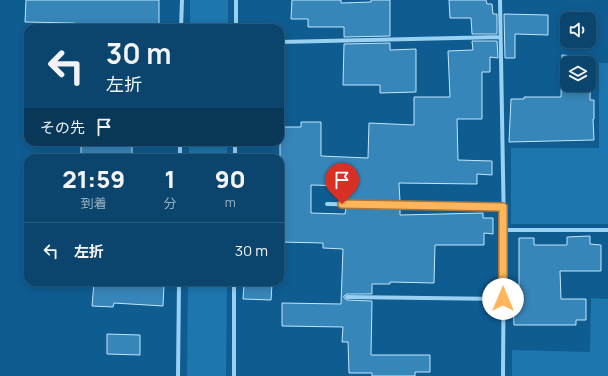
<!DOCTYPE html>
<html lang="ja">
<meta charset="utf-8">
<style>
:root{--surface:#0b456d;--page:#194f75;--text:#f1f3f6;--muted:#9ab1c2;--line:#2b5d80}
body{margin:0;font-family:Manrope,"Noto Sans JP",sans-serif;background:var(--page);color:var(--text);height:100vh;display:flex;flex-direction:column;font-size:15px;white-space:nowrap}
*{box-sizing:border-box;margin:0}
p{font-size:13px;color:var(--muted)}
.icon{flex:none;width:22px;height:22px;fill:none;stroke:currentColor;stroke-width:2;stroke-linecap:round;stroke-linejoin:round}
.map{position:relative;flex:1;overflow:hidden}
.panel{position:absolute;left:24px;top:154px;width:260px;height:132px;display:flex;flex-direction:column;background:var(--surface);border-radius:12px;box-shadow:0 2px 10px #0003,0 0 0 1px var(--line)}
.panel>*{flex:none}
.hud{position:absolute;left:24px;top:24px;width:260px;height:122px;border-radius:12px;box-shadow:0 2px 10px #0003,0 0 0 1px var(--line);background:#0b456d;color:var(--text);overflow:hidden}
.tools{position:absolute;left:560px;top:12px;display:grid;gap:8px}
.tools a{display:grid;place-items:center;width:36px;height:36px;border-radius:8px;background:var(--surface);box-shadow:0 2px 10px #0003,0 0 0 1px var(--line);font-size:20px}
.pin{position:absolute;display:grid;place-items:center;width:34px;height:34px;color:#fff;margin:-41px -17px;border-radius:50% 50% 50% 0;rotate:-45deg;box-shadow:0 0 4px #0007}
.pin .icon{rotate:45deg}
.me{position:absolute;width:44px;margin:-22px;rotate:0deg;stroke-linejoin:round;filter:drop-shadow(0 0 3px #0008)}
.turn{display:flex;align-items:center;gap:14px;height:84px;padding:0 16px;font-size:18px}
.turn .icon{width:52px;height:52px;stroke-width:2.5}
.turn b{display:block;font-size:28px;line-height:34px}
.then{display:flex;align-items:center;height:38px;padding:0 16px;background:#0003;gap:8px;font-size:15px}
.eta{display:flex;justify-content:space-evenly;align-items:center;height:68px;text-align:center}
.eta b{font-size:24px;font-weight:800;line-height:28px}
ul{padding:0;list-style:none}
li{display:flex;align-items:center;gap:12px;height:56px;padding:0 16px;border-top:1px solid var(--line)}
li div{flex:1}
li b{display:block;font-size:15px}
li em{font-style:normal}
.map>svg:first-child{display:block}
.green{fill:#1d76ae}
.building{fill:#3786b9;stroke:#c1e6fe;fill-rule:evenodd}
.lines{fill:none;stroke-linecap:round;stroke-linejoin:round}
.street{stroke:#99d1f3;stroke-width:4}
.route-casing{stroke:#a6763c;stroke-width:10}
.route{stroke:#ffb55c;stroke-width:7}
</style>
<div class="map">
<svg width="608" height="376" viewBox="0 0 608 376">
<rect width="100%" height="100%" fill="#0f5c91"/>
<path class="green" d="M 190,0 L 228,0 L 228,28 L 190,28 Z
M 599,63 L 608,63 L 608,224 L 511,224 L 511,148 L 599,148 Z
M 189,142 L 227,142 L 227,158 L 189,158 Z
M 188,282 L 227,282 L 226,376 L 187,376 Z
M 591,298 L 608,299 L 608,376 L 512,376 L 512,350 L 590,352 Z"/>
<path class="building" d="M 26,0 L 159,0 L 159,28 L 75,28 L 75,23 L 25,22 Z
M 292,0 L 341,0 L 341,3 L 371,2 L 371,0 L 390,0 L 390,36 L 344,37 L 344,27 L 308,27 L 308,19 L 291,19 Z
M 449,0 L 486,0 L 487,4 L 492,4 L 493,14 L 497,14 L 497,34 L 472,34 L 471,18 L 450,18 Z
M 504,14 L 548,15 L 548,35 L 515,34 L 515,58 L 505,58 Z
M 472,41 L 497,41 L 498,58 L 490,57 L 490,72 L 482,72 L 482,119 L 457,119 L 458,160 L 492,161 L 492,175 L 477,174 L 477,184 L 399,183 L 400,202 L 346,201 L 346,186 L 311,185 L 311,213 L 345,214 L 346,208 L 400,209 L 400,215 L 483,213 L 483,218 L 493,218 L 493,234 L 484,233 L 484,245 L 435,245 L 434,283 L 390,282 L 390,284 L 372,284 L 372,294 L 347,294 L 344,296 L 344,298 L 347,300 L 372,301 L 371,355 L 430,355 L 430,372 L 415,372 L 415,376 L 372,376 L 372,373 L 349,373 L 348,342 L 342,342 L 343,327 L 282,326 L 282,303 L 341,304 L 343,249 L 323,248 L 323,243 L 280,242 L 280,127 L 301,127 L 301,122 L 321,122 L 321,156 L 368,158 L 369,123 L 414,125 L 414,97 L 450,97 L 448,51 L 473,50 Z
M 390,43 L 390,50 L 416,49 L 416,92 L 380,93 L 380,85 L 343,85 L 344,44 Z
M 562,55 L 591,57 L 590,100 L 594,100 L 594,119 L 593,119 L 594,140 L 509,142 L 511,99 L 524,99 L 524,97 L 561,97 ZM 567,63 L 589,63 L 589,85 L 567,85 Z
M 81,142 L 132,142 L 132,158 L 81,157 Z
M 590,236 L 590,244 L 601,245 L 601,271 L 560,271 L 561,299 L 586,299 L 586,320 L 576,320 L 576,325 L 514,325 L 513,302 L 519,302 L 519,238 L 534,238 L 534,245 L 567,245 L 567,237 Z
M 94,282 L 164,285 L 163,306 L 114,303 L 113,307 L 92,306 Z
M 244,283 L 272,284 L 271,300 L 243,299 Z
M 107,334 L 140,335 L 140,355 L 107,354 Z"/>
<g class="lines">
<path class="street" d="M 500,0 L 504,230 L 503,376
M 181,28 L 182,0
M 236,28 L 236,0
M 280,42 L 500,37
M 180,158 L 180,142
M 235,158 L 235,142
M 327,204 L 503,207
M 504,230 L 608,230
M 347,297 L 503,299
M 178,376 L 179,282
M 234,376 L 234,282"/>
</g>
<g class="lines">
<defs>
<path id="route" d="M 342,204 L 503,207 L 503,299"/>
</defs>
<use href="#route" class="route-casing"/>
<use href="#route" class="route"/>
</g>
</svg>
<div class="tools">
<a><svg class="icon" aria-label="sound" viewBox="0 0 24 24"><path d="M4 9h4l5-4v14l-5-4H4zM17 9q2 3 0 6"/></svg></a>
<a><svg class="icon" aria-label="layers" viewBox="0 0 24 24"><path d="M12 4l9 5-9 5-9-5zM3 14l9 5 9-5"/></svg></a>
</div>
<div class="pin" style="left:342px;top:204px;background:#d93025"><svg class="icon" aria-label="arrive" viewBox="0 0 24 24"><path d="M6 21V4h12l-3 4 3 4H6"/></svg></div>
<svg class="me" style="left:503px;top:299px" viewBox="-20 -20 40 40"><circle r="19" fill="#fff"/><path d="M0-13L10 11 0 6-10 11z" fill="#ffb55c"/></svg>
<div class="hud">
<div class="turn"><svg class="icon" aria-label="left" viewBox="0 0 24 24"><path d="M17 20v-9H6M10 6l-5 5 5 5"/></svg><div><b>30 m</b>左折</div></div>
<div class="then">その先<svg class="icon" aria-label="arrive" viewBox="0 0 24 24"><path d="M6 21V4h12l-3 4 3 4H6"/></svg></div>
</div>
<section class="panel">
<div class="eta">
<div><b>21:59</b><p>到着</p></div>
<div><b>1</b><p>分</p></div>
<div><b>90</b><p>m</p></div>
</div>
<ul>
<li><svg class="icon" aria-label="left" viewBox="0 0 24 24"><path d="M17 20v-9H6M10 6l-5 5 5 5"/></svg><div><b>左折</b></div><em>30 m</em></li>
</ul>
</section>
</div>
